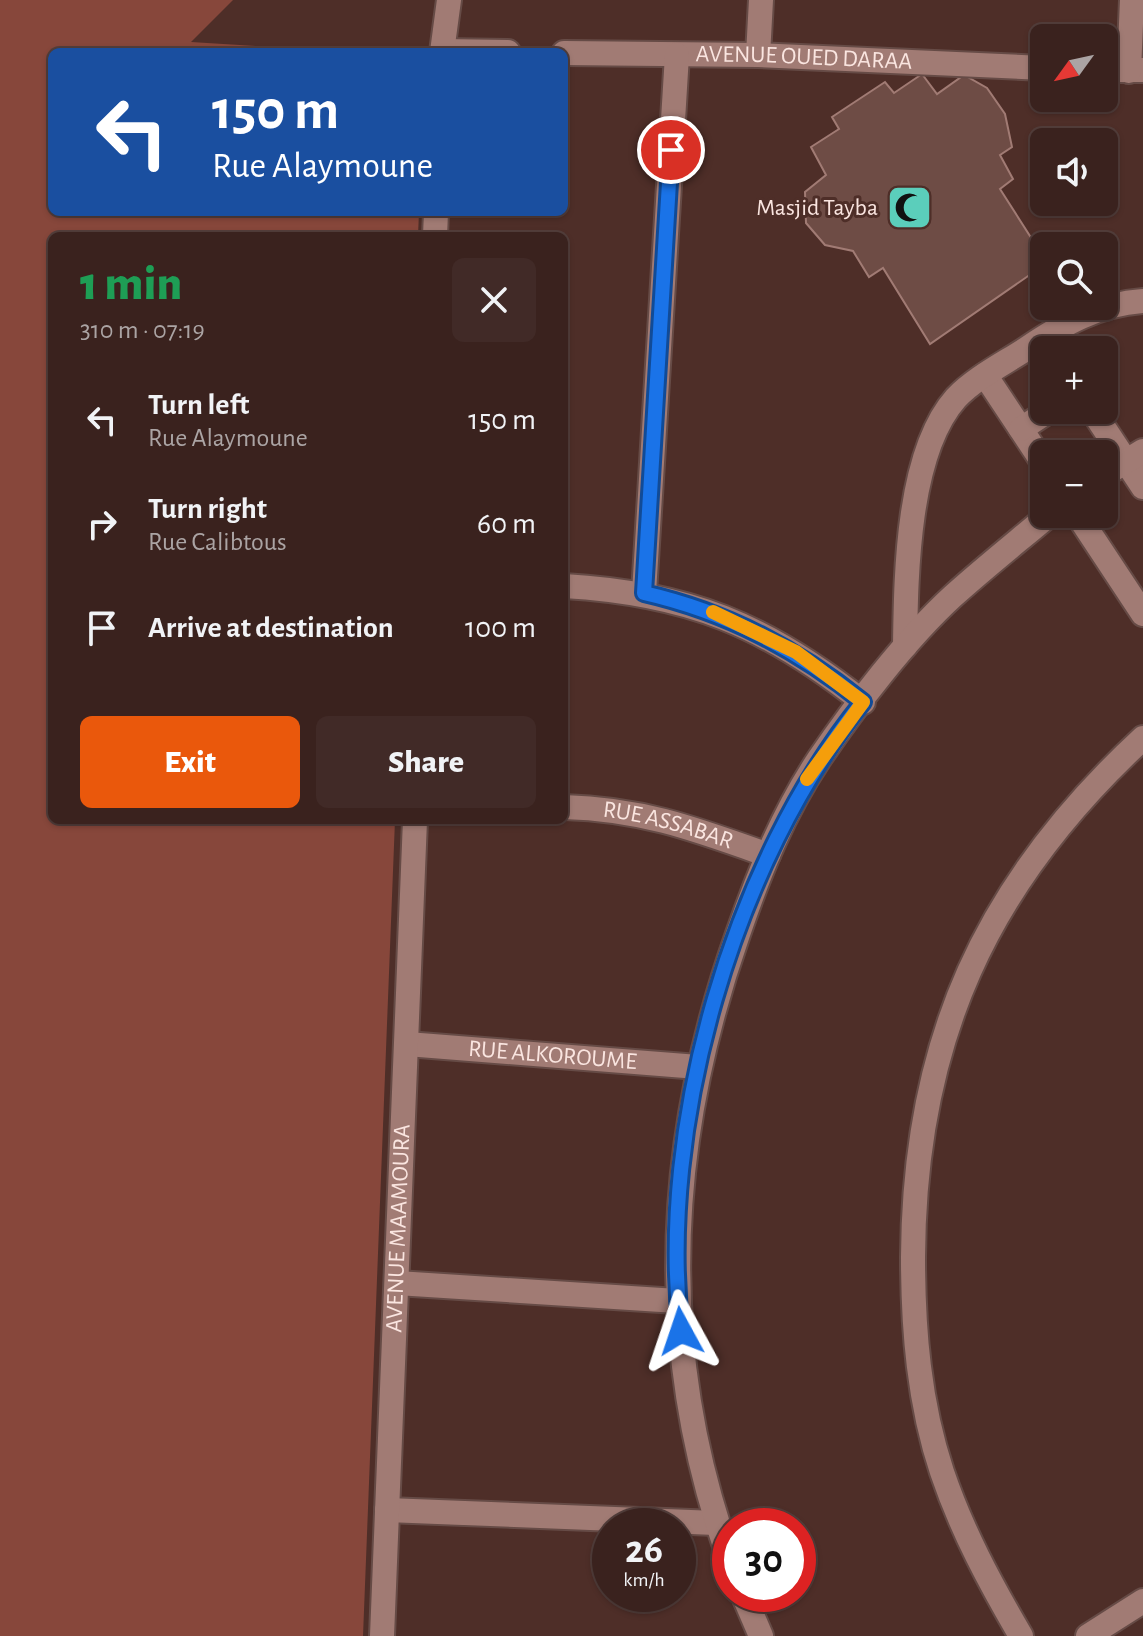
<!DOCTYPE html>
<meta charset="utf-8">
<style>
:root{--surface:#3a221e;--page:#412a27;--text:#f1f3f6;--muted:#aba4a4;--line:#543f3c;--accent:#ea580c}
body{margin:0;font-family:"Alegreya Sans",sans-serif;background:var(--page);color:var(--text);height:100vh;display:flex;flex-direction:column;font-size:30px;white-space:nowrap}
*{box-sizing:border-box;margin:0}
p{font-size:26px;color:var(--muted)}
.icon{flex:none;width:44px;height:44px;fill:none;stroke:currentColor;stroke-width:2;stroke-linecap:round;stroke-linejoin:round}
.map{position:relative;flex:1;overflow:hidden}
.sheet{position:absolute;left:48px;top:232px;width:520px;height:592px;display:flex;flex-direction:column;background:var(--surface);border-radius:12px;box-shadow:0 2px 6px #0004,0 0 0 2px var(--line)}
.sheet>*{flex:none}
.banner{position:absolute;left:48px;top:48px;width:520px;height:168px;border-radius:12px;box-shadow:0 2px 6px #0004,0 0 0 2px var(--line);background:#1a4fa0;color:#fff;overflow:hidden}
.needle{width:52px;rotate:237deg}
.buttons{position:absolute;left:1030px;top:24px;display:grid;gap:16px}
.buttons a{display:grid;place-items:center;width:88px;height:88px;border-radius:12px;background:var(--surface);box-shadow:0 2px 6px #0004,0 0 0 2px var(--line);font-size:40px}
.speed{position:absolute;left:592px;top:1508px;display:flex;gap:16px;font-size:40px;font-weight:700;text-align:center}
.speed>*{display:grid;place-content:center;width:104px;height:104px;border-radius:50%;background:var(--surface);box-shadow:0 2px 6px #0004,0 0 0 2px var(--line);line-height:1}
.speed small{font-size:20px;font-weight:400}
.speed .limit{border:12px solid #d22;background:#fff;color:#111}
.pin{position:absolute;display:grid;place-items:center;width:68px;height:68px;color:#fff;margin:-34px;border:4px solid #fff;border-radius:50%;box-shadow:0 2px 8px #0007}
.me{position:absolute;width:88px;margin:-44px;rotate:355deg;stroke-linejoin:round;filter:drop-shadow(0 0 6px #0008)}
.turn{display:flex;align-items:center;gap:28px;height:168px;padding:0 32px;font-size:36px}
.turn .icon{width:104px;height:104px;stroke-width:2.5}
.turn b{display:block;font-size:56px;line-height:68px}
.round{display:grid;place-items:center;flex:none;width:84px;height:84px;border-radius:12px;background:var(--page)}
.headline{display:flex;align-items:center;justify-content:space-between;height:136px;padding:0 32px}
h1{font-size:48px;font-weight:800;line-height:60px;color:#1e9e55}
.cta{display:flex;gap:16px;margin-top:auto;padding:16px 32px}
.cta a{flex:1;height:92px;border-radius:12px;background:var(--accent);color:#fff;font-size:32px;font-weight:800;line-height:92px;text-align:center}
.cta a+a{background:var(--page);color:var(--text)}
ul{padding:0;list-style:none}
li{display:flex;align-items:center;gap:24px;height:104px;padding:0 32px}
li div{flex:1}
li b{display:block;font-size:30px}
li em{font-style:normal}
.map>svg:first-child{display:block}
.green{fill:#87473b}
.building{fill:#6e4c45;stroke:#a17b74;stroke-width:2}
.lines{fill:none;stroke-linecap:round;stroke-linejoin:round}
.street-casing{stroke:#664b46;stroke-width:28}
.street{stroke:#a17b74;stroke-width:24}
.route-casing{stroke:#114b97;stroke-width:20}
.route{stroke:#1a73e8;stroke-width:14}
.slow{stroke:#f59e0b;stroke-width:14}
.labels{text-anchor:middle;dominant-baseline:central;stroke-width:6;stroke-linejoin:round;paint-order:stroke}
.street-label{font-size:24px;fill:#fae5e0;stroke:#4e2e28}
.poi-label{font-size:24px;fill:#fae5e0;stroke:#4e2e28;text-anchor:end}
</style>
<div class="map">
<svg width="1143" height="1636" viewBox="0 0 1143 1636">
<rect width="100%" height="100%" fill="#4e2e28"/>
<path class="green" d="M 0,0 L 233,0 L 191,42 L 349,52 L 52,52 L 52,212 L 419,212 L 418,236 L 52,236 L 52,820 L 395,820 L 363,1636 L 0,1636 Z"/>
<path class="building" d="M 922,74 L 937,94 L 964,75 L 987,88 L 1005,114 L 1012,147 L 1000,155 L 1013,179 L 1000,189 L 1044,258 L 1044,265 L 930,344 L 883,268 L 869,277 L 853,251 L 825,245 L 806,223 L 805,192 L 826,175 L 811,147 L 839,129 L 832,117 L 885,82 L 894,93 Z"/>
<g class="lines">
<defs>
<g id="street">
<path d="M 442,51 L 508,52"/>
<path d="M 442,52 L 449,0"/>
<path id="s1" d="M 564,53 L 758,55 L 1044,68"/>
<path d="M 758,55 L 761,0"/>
<path d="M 1104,70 L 1143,70"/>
<path d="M 1129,71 L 1132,0"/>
<path d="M 435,236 L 436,212"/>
<path d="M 985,375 L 1044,464"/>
<path d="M 1092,410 L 1143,487"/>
<path d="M 1021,429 L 1050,410"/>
<path d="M 1104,475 L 1143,451"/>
<path d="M 1077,514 L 1143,614"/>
<path d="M 564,586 C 688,593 766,625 863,702"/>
<path d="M 644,593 L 677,55"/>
<path d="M 905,646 C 906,576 907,453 956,398 C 975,378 1003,364 1026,349 C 1063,324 1098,304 1143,301"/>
<path id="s2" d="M 564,807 C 642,809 695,829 768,855"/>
<path id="s3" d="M 407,1044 L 698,1067"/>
<path d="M 397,1283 L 677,1301"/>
<path d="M 387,1510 L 716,1523"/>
<path d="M 730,1560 C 655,1352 665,1141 738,934 C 759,873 783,813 819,759 C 855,706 906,639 953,596 C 984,568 1018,541 1050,514"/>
<path d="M 743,1594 L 761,1636"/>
<path id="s4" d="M 382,1636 L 415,820"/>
<path d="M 1021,1636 C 990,1583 962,1531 942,1472 C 919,1403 913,1330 913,1257 C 914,1042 985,884 1143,738"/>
<path d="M 1088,1636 L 1143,1601"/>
</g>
</defs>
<use href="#street" class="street-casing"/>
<use href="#street" class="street"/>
</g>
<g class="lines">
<defs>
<path id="route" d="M 671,150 L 644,593 C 727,612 797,649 863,702 C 734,861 657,1127 681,1331"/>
</defs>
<use href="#route" class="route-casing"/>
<use href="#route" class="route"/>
<path class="slow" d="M 713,612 L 796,652 L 863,702 L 807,779"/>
</g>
<defs>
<symbol id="mosque-square" viewBox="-11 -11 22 22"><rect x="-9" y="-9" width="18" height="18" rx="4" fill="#5bcebb" stroke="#4e2e28"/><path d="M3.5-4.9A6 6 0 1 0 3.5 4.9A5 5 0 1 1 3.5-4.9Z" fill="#111"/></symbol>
</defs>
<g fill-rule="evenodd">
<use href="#mosque-square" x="884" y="182" width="51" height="51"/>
</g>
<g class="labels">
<g class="street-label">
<text stroke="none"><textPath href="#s1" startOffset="240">AVENUE OUED DARAA</textPath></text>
<text stroke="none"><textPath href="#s2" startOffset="106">RUE ASSABAR</textPath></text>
<text stroke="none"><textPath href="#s3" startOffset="146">RUE ALKOROUME</textPath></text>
<text stroke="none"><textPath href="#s4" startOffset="408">AVENUE MAAMOURA</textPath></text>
</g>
<g class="poi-label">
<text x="878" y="208">Masjid Tayba</text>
</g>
</g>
</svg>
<div class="buttons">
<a><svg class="needle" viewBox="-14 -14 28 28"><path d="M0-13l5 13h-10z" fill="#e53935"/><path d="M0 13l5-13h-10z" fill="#aba4a4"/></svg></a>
<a><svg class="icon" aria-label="sound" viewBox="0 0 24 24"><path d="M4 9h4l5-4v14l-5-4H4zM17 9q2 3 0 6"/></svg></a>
<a><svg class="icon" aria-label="search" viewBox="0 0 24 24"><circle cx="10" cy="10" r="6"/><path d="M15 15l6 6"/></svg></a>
<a>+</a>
<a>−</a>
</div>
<div class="speed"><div>26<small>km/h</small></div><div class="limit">30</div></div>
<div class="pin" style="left:671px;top:150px;background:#d93025"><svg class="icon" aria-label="arrive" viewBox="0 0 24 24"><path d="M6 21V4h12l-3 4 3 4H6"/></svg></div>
<svg class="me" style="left:681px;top:1331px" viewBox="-20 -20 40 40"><path d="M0-17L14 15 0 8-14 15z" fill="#1a73e8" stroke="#fff" stroke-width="4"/></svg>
<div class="banner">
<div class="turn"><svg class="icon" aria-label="left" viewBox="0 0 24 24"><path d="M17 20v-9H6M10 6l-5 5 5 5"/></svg><div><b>150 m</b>Rue Alaymoune</div></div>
</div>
<section class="sheet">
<div class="headline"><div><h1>1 min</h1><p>310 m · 07:19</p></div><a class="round"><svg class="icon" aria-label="close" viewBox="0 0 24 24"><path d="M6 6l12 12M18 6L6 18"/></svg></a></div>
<ul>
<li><svg class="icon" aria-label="left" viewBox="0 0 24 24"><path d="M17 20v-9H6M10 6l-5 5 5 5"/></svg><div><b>Turn left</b><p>Rue Alaymoune</p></div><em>150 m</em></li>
<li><svg class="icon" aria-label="right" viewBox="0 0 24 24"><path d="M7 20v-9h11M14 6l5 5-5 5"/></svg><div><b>Turn right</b><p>Rue Calibtous</p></div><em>60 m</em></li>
<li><svg class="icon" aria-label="arrive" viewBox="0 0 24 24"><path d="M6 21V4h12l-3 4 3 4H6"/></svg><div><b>Arrive at destination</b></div><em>100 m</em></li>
</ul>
<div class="cta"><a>Exit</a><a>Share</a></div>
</section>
</div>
